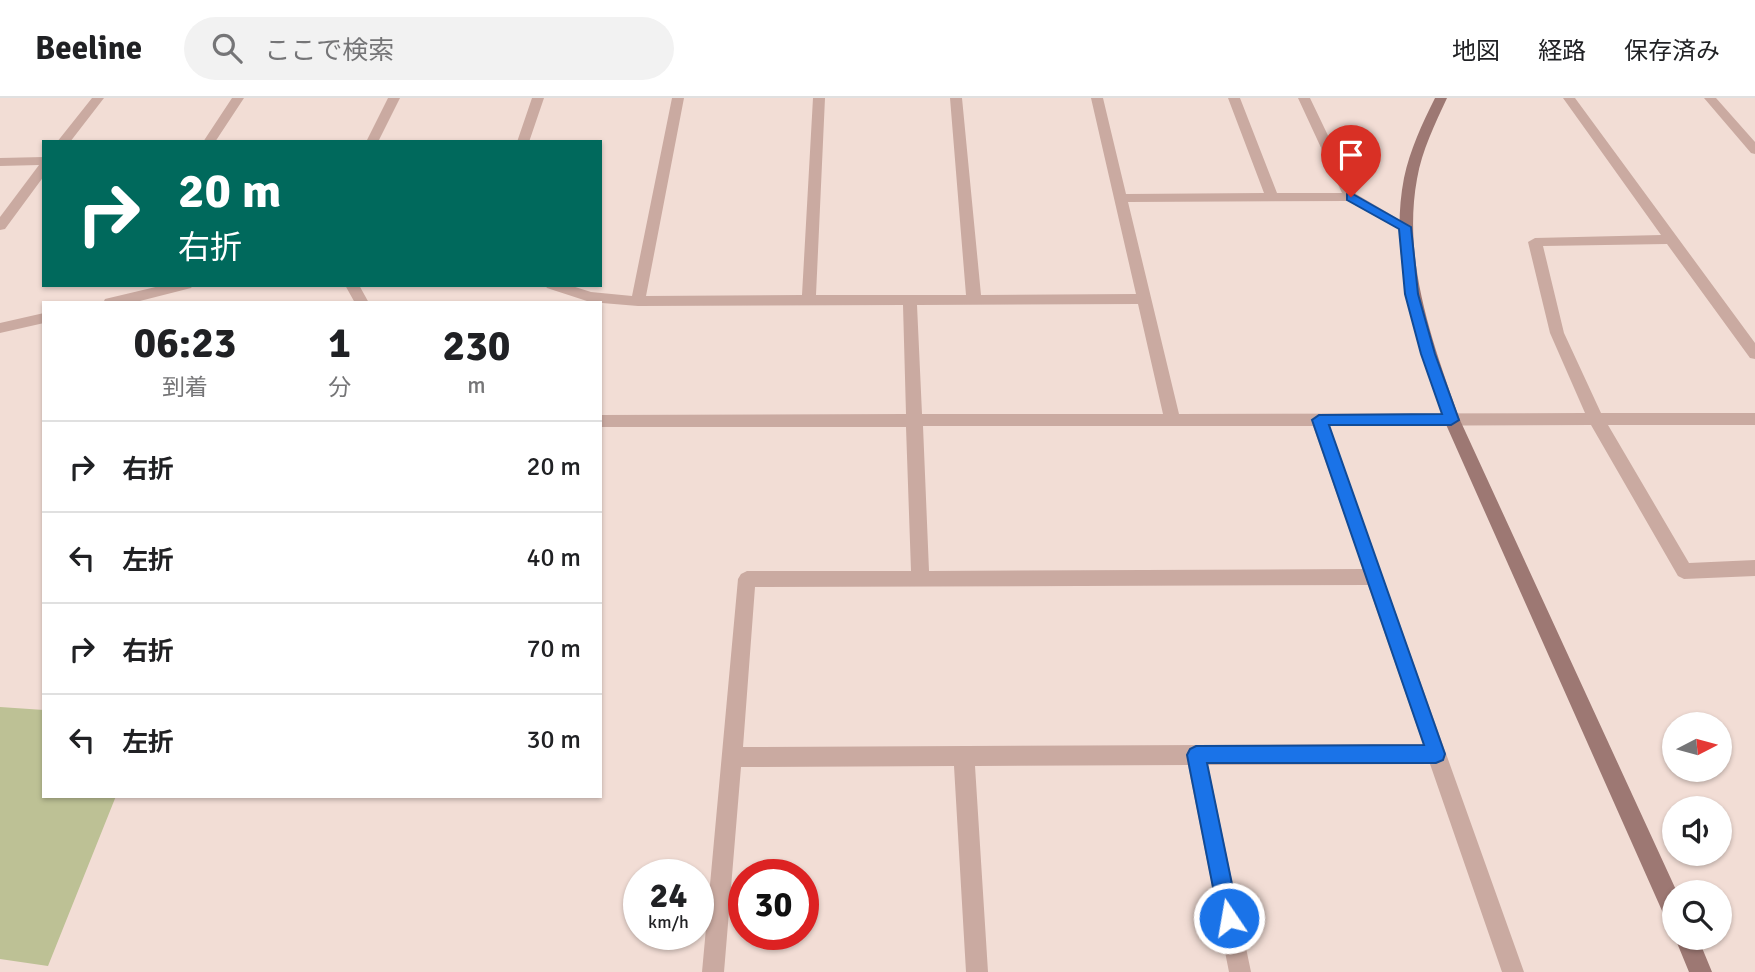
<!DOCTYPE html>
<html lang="ja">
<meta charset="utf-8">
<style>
:root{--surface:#fff;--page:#f2f2f2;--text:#202124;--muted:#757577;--line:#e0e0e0}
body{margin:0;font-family:Signika,"Noto Sans JP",sans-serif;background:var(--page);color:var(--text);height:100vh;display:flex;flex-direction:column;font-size:26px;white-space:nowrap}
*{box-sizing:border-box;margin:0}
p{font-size:23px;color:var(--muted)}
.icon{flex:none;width:38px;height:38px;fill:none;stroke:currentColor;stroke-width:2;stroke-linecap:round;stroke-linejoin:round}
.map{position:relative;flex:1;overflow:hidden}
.sheet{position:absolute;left:42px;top:203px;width:560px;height:497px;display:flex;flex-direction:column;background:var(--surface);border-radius:0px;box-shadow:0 2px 5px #0004}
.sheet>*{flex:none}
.top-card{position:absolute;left:42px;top:42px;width:560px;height:147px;border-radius:0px;box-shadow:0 2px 5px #0004;background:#00695c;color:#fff;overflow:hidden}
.needle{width:46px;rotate:84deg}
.fabs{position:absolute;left:1662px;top:614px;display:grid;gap:14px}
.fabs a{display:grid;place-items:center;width:70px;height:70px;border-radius:50%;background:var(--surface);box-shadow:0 2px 5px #0004;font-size:35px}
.speed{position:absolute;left:623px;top:761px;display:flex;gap:14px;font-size:35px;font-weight:700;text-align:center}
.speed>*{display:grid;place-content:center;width:91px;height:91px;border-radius:50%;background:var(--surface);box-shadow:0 2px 5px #0004;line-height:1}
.speed small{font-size:18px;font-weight:400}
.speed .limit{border:10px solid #d22;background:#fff;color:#111}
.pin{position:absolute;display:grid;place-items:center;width:60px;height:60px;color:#fff;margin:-72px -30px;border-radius:50% 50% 50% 0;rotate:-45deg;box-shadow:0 0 7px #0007}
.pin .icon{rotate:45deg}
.me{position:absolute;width:77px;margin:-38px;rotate:348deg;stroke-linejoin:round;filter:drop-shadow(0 0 5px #0008)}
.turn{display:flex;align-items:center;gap:24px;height:147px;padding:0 21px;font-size:32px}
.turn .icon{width:91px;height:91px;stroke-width:2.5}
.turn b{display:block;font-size:49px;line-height:60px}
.eta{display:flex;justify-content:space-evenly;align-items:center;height:119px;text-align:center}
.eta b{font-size:42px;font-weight:700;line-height:49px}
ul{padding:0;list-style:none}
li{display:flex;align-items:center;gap:21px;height:91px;padding:0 21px;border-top:2px solid var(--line)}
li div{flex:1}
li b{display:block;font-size:26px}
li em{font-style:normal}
header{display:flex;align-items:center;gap:42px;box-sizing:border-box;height:98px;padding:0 35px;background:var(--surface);border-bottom:2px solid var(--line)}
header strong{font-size:33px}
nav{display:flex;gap:38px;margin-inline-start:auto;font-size:24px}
.search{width:490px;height:63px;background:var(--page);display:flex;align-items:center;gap:18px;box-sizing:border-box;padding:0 24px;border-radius:38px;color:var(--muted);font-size:26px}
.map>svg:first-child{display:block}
.green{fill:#bdc195}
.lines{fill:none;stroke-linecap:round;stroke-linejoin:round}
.street{fill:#caaaa1;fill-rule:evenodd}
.secondary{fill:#9d7873;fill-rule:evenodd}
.route{fill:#1a73e8;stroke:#114b97;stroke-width:2}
</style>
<header>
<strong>Beeline</strong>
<div class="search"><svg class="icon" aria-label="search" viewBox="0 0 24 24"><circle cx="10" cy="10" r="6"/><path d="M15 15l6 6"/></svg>ここで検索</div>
<nav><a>地図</a><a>経路</a><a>保存済み</a></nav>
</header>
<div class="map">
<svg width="1755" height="874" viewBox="0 0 1755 874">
<rect width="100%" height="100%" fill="#f2ddd5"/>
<path class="green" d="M 0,609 L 44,612 L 44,698 L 116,698 L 48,868 L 0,861 Z"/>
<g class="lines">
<path class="street" d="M 92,0 L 104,0 L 70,44 L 57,44 Z
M 232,0 L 244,0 L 215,44 L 203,44 Z
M 388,0 L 400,0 L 378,44 L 366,44 Z
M 532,0 L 544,0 L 529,44 L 517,44 Z
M 672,0 L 684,0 L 646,198 L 802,197 L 813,0 L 825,0 L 816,197 L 966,197 L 950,0 L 962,0 L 981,197 L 1136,196 L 1091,0 L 1103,0 L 1126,96 L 1264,95 L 1228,0 L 1240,0 L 1277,95 L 1342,95 L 1298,0 L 1310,0 L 1356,96 L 1412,129 L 1410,132 L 1400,132 L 1348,103 L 1128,104 L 1179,316 L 1585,315 L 1550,235 L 1528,144 L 1535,140 L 1661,137 L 1563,0 L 1575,0 L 1755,245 L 1755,261 L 1750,260 L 1667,146 L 1543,148 L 1564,235 L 1601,315 L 1755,315 L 1755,327 L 1608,327 L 1689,465 L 1755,462 L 1755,478 L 1684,481 L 1678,478 L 1591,327 L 1329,328 L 1524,874 L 1502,874 L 1430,666 L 1208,667 L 1251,874 L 1229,874 L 1188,667 L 975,668 L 988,874 L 966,874 L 954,668 L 741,669 L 724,874 L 702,874 L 738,481 L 741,476 L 747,473 L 911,473 L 906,329 L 600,329 L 600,317 L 906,316 L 903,207 L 638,208 L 590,204 L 547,190 L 545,187 L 569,187 L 591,194 L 632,198 ZM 1138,206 L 1163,316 L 922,316 L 917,207 ZM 923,328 L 1313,328 L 1363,471 L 929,473 ZM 1368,487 L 1423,646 L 743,649 L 755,489 Z
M 1704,0 L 1716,0 L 1755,44 L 1755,56 L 1751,55 Z
M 44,59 L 44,78 L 5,131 L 0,132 L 0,119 L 39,67 L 0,68 L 0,60 Z
M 164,187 L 193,187 L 191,190 L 132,205 L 103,205 L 105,201 Z
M 345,187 L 359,187 L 369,205 L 355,205 Z
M 44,215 L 44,225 L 0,235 L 0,225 Z"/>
<path class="secondary" d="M 1435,0 L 1447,0 C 1435,26 1422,52 1417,81 C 1402,163 1433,246 1460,322 L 1677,794 L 1675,827 L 1667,824 L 1444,322 C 1418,246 1388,162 1404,80 C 1410,52 1422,26 1435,0 Z
M 1675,840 L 1698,840 L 1712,874 L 1689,874 Z"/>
</g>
<path class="route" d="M 1351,95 L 1411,129 L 1418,196 L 1435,256 L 1459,322 L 1451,327 L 1329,327 L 1445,656 L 1443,662 L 1436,665 L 1207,665 L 1239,820 L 1236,827 L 1229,830 L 1222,827 L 1219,820 L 1187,657 L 1190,651 L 1196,648 L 1424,647 L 1312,322 L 1319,317 L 1442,316 L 1421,256 L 1405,196 L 1399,131 L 1347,102 L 1347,96 Z"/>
</svg>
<div class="fabs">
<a><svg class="needle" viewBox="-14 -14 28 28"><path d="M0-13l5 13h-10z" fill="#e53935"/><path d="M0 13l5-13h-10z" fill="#757577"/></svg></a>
<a><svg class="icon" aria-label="sound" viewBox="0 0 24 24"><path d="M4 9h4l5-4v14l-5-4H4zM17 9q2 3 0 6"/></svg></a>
<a><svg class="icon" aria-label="search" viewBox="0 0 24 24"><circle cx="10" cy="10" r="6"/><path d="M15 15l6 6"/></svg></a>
</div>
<div class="speed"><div>24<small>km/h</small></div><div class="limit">30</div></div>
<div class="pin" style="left:1351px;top:99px;background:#d93025"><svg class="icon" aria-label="arrive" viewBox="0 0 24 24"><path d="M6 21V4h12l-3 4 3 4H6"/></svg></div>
<svg class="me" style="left:1229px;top:820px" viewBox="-20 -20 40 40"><circle r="17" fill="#1a73e8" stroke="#fff" stroke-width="3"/><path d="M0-11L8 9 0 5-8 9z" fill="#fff"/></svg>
<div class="top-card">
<div class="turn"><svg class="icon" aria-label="right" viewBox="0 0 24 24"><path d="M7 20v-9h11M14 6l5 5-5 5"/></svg><div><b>20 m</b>右折</div></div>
</div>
<section class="sheet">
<div class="eta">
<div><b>06:23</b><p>到着</p></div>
<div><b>1</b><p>分</p></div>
<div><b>230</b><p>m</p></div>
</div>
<ul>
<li><svg class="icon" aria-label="right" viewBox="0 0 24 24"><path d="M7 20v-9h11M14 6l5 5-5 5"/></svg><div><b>右折</b></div><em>20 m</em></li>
<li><svg class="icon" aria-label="left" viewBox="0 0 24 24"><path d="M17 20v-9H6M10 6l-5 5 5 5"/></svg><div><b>左折</b></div><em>40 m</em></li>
<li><svg class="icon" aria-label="right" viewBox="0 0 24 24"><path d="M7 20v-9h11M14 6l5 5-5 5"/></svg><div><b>右折</b></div><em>70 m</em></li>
<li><svg class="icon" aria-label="left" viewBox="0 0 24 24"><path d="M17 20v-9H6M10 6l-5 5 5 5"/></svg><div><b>左折</b></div><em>30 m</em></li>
</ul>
</section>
</div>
